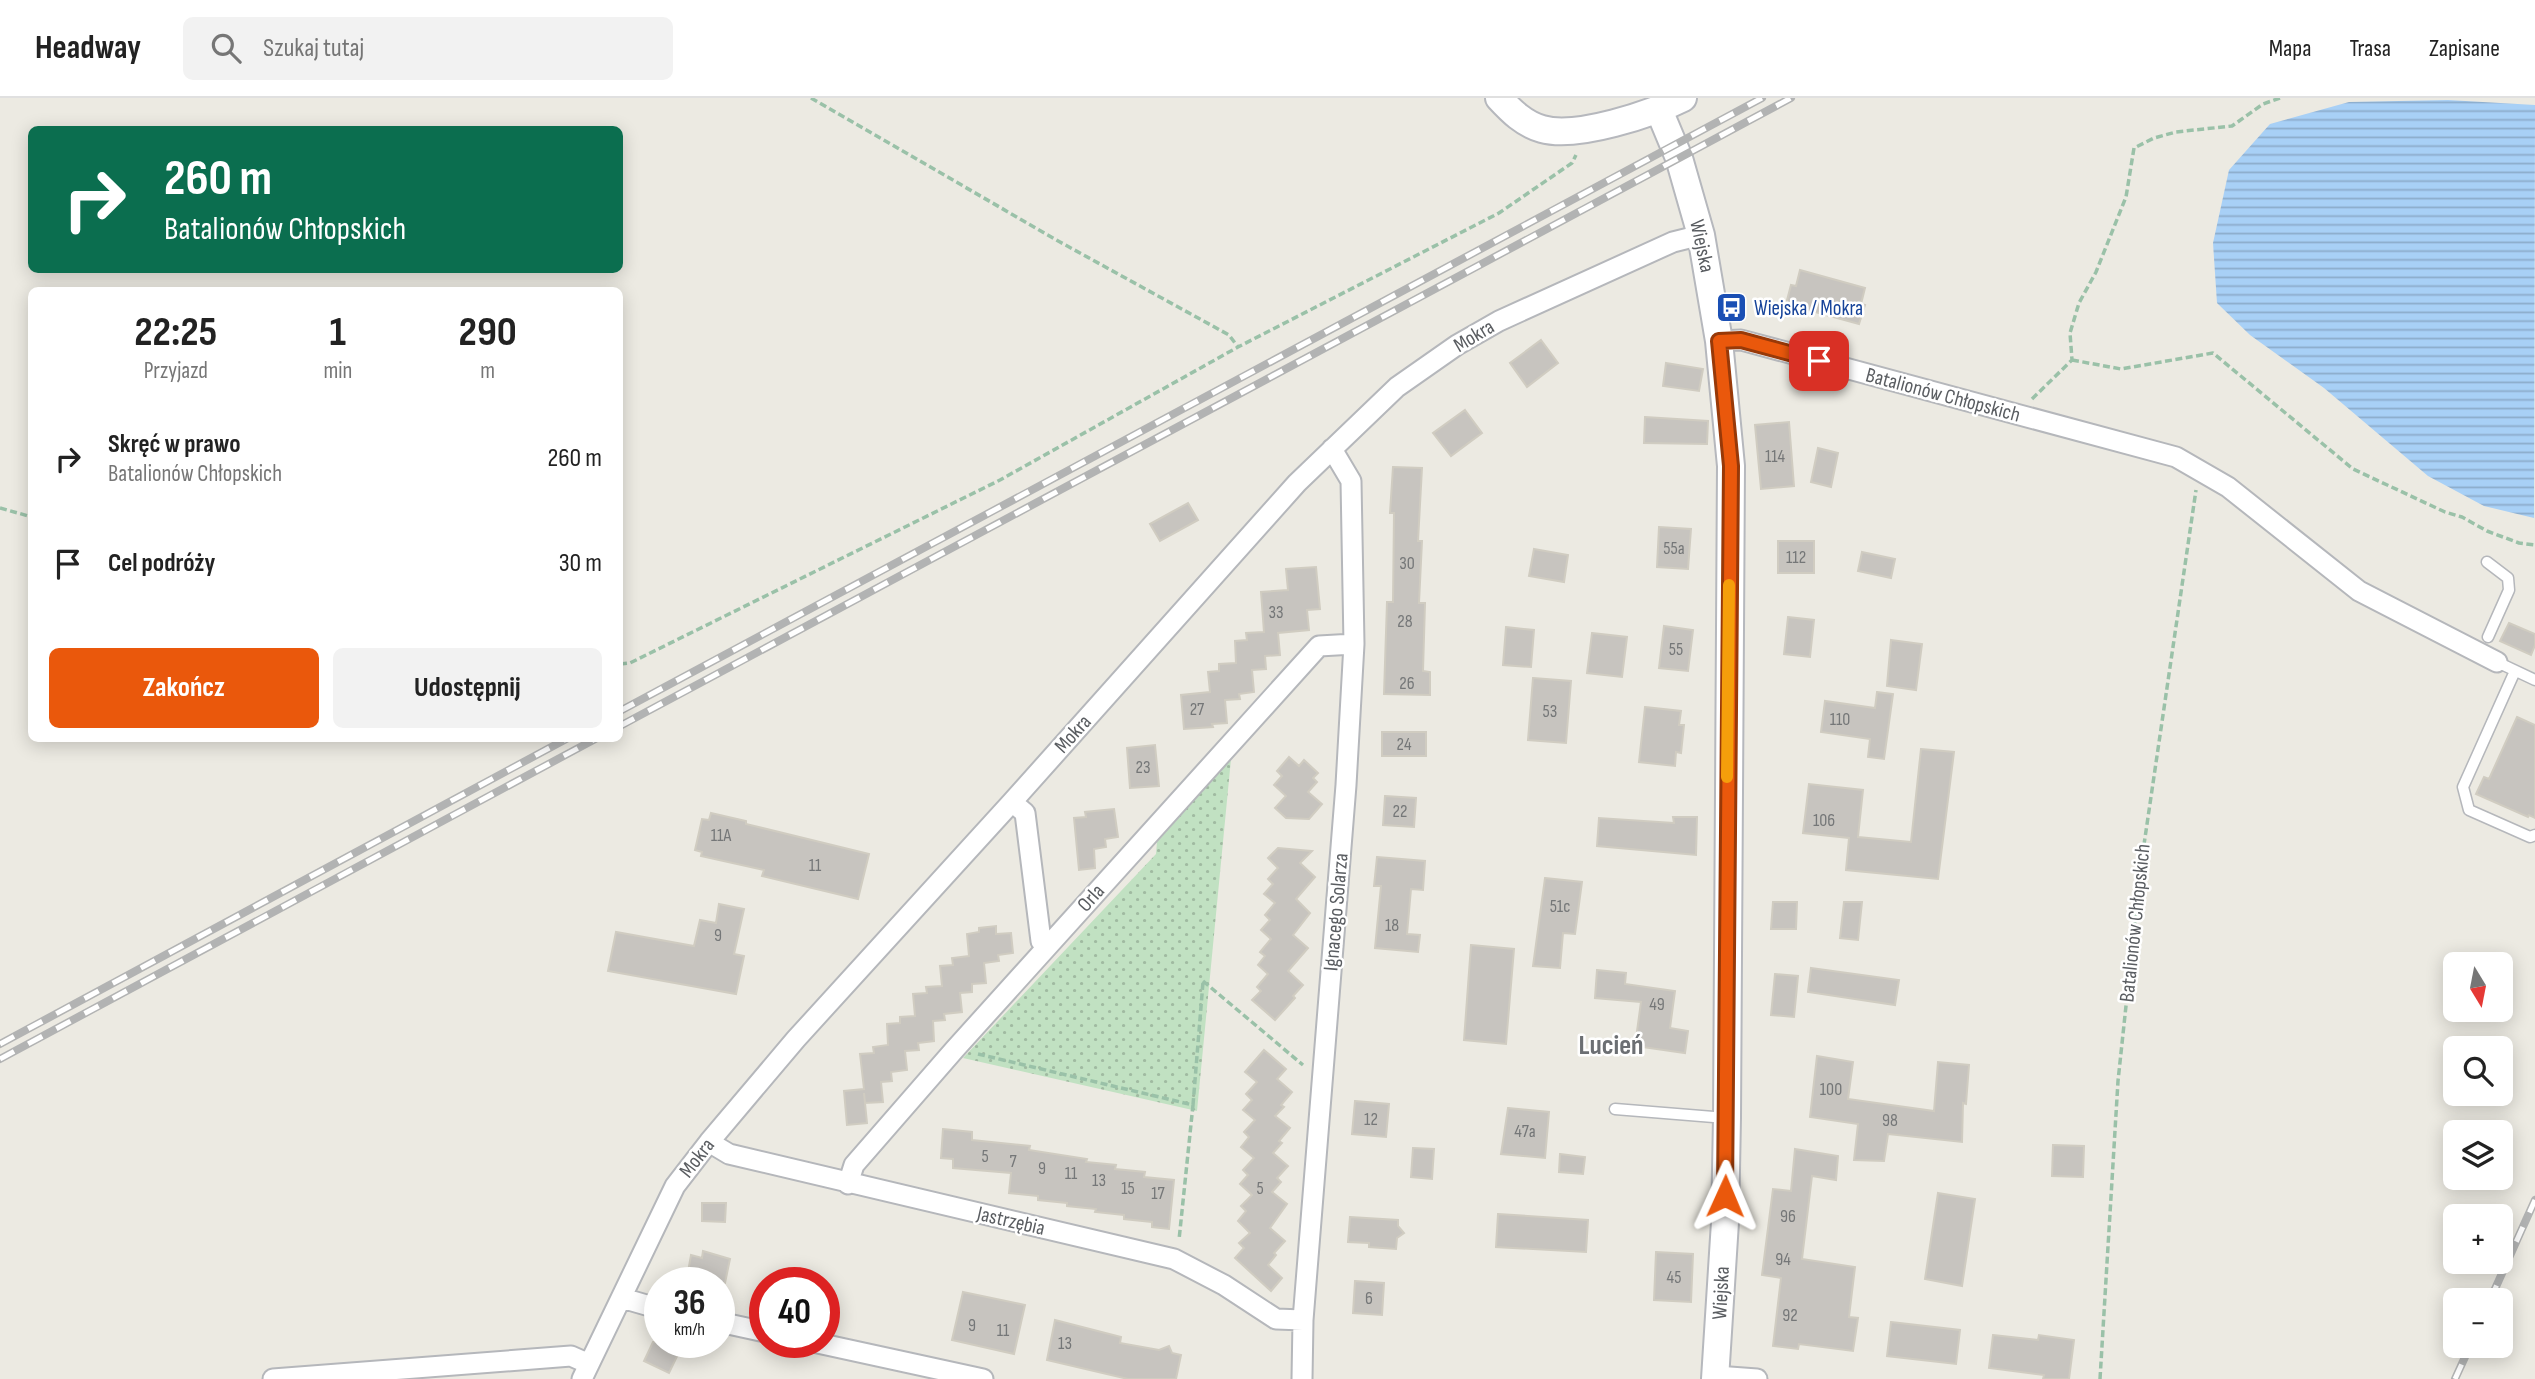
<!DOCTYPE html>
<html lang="pl">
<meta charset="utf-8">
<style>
:root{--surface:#fff;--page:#f2f2f2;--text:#222;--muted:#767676;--line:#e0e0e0;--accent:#ea580c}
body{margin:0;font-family:"Sofia Sans Condensed",sans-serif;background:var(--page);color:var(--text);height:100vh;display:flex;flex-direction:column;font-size:26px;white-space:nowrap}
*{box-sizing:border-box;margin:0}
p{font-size:23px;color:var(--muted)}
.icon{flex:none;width:38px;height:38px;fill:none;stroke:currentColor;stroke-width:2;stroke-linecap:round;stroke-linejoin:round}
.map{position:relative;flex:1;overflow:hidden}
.side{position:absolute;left:28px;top:189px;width:595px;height:455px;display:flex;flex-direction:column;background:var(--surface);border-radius:10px;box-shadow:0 4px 18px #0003}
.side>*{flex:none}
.top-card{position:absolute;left:28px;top:28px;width:595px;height:147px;border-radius:10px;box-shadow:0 4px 18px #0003;background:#0b6e4f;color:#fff;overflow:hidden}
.needle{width:46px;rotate:170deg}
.fabs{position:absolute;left:2443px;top:854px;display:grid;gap:14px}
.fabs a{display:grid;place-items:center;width:70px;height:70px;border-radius:10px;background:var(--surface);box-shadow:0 4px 18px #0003;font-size:35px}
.speed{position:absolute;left:644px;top:1169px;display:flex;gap:14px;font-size:35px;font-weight:700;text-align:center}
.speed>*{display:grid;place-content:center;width:91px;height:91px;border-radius:50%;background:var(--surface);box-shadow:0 4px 18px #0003;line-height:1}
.speed small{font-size:18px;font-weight:400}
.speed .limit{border:10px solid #d22;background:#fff;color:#111}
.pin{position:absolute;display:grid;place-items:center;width:60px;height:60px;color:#fff;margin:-30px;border-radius:14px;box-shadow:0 4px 10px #0006}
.me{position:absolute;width:77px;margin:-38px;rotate:1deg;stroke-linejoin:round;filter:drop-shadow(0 0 5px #0008)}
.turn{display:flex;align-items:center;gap:24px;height:147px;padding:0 21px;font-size:32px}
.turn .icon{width:91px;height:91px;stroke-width:2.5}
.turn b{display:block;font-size:49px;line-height:60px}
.eta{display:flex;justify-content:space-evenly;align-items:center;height:119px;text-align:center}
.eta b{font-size:42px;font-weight:700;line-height:49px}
.button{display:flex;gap:14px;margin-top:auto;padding:14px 21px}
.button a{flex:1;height:80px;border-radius:10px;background:var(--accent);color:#fff;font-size:28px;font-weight:700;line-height:80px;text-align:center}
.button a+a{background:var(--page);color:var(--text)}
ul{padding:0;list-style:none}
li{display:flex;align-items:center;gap:21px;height:105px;padding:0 21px}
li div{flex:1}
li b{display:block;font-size:26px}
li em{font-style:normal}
header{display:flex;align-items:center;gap:42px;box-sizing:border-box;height:98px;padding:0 35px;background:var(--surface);border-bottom:2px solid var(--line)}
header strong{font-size:33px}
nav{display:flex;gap:38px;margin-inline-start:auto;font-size:24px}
.search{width:490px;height:63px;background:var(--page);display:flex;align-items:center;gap:18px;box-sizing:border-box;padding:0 24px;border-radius:10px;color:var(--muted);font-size:26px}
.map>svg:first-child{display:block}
.park{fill:url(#park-dots)}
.water{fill:url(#water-rules)}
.building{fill:#c7c4bf;stroke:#d0ccc1;stroke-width:2}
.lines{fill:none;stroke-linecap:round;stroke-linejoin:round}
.lane-casing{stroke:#b5b7bb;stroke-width:13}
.street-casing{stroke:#b5b7bb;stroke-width:23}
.secondary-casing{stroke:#b6b8bd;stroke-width:30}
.path{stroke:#9ac1a8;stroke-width:3.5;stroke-dasharray:7 3.5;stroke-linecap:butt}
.lane{stroke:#fff;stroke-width:10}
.street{stroke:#fff;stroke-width:19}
.secondary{stroke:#fff;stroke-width:26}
.rail-casing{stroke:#b2b3b3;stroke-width:8}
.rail{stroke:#fff;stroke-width:5;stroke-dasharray:16;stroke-linecap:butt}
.route-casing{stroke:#983908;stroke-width:18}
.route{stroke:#ea580c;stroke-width:12}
.slow{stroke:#f59e0b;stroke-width:12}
.labels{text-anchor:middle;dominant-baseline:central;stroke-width:5;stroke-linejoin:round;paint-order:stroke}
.number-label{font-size:18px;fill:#757778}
.street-label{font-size:21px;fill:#5a5d61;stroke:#fff}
.transit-label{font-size:21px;fill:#164399;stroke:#fff;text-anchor:start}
.district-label{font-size:28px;font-weight:bold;fill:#6c6f73;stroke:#fff}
</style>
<header>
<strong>Headway</strong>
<div class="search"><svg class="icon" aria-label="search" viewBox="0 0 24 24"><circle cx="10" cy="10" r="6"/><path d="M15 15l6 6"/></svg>Szukaj tutaj</div>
<nav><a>Mapa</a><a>Trasa</a><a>Zapisane</a></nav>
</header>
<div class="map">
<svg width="2535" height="1281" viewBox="0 0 2535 1281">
<defs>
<pattern id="park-dots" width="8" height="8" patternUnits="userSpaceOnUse" patternTransform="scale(1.75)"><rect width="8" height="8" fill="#c1e1c2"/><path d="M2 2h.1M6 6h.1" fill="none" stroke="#a0baa1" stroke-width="1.8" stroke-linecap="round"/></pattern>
<pattern id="water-rules" width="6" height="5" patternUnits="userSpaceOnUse" patternTransform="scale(1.75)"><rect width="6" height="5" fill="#a8d0f6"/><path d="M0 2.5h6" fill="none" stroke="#8caccb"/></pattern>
</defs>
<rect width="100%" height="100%" fill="#eceae2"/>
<path class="park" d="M 1231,661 L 1197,1013 L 963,960 L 1156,756 L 1157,744 Z"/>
<path class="water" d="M 2448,2 L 2535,7 L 2534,420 L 2484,408 L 2428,378 L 2324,290 L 2250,237 L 2217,205 L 2213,145 L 2229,72 L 2270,26 L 2349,4 Z"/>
<path class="building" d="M 1800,172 L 1865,190 L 1861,206 L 1865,207 L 1859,226 L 1786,206 L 1791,187 L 1796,188 Z
M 1541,242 L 1558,265 L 1527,289 L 1510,265 Z
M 1666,265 L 1703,271 L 1699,293 L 1663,288 Z
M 1465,312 L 1482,335 L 1451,358 L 1433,335 Z
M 1645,319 L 1708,323 L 1707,346 L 1644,345 Z
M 1789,324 L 1794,388 L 1761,391 L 1755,327 Z
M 1818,350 L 1838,355 L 1831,389 L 1811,384 Z
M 1393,369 L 1422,370 L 1418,443 L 1422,443 L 1419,505 L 1425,505 L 1423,573 L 1430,574 L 1430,597 L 1384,596 L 1387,504 L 1393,504 L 1394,415 L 1390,415 Z
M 1188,405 L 1198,422 L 1160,443 L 1150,426 Z
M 1659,429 L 1691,431 L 1688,471 L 1657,469 Z
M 1778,443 L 1814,443 L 1814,475 L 1778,475 Z
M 1534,451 L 1568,457 L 1564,484 L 1529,478 Z
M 1862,454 L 1895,461 L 1891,480 L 1858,473 Z
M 1316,469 L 1320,511 L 1307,512 L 1309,532 L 1278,535 L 1280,557 L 1265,558 L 1266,571 L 1252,572 L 1254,594 L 1239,596 L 1240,601 L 1225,602 L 1227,625 L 1212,626 L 1213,629 L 1184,631 L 1181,597 L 1210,594 L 1208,574 L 1219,573 L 1219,566 L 1236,565 L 1235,543 L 1247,542 L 1246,535 L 1264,534 L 1261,494 L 1288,492 L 1286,471 Z
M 1788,519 L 1814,522 L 1810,559 L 1784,556 Z
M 2509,525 L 2535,536 L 2535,547 L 2531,557 L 2500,543 Z
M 1664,528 L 1693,532 L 1688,573 L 1659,570 Z
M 1506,529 L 1534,532 L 1531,569 L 1503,567 Z
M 1592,535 L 1627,539 L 1622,579 L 1587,575 Z
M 1891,542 L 1922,546 L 1916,592 L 1887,588 Z
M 1533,580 L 1571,583 L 1566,645 L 1528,642 Z
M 1877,594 L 1893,596 L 1884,661 L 1868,659 L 1870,641 L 1821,634 L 1825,603 L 1875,610 Z
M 1645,609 L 1681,613 L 1679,627 L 1684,627 L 1681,655 L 1676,654 L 1675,668 L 1639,664 Z
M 2517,619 L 2535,627 L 2535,720 L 2529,717 L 2528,719 L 2476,696 L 2484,679 L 2489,681 Z
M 1382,634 L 1426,634 L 1426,658 L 1382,658 Z
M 1155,647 L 1159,688 L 1130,690 L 1127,650 Z
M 1921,651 L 1954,654 L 1938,781 L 1846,772 L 1849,740 L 1803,735 L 1809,686 L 1863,692 L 1858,739 L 1911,744 Z
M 1289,659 L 1299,668 L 1304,662 L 1318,675 L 1313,680 L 1317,684 L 1308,694 L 1322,706 L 1309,721 L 1286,720 L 1275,710 L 1286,698 L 1274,687 L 1282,678 L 1277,673 Z
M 1385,698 L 1416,700 L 1414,729 L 1383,727 Z
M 1114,711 L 1118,739 L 1105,741 L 1106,749 L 1094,751 L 1095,770 L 1079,772 L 1074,720 L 1086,719 L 1085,714 Z
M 711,715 L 746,723 L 746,726 L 869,756 L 858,801 L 762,778 L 764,772 L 701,758 L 702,754 L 695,752 L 702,721 L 709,722 Z
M 1673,719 L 1697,719 L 1696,757 L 1597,748 L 1599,720 L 1674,725 Z
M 1278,750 L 1312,753 L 1300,765 L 1315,779 L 1296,801 L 1310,815 L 1293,837 L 1308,850 L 1288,873 L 1303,887 L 1293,898 L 1295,900 L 1275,922 L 1252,902 L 1261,893 L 1257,889 L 1268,876 L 1258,867 L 1265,858 L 1260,854 L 1271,841 L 1261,832 L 1270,822 L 1265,817 L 1275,805 L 1264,796 L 1273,786 L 1268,781 L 1278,770 L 1268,760 Z
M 1377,759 L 1425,763 L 1423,792 L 1411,791 L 1407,836 L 1420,837 L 1418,854 L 1375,850 L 1381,788 L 1374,788 Z
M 1545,780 L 1582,784 L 1575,836 L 1563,835 L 1560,870 L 1533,868 Z
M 1773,804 L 1797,804 L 1796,831 L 1771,831 Z
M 1844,804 L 1862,804 L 1858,842 L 1840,840 Z
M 719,806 L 744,811 L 734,856 L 744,858 L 736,896 L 608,873 L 616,834 L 694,848 L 700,822 L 716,825 Z
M 996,828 L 996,836 L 1011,835 L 1013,855 L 998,857 L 999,863 L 984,865 L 986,885 L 972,886 L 972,894 L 960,895 L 962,914 L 944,916 L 945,922 L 933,923 L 934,943 L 918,945 L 919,952 L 905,953 L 907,972 L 891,974 L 892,983 L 881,984 L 883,1004 L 865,1005 L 864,995 L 867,1025 L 847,1027 L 844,993 L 864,991 L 860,956 L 874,955 L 873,949 L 888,947 L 887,926 L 900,925 L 900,919 L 915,918 L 913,896 L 927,895 L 926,889 L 942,888 L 940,868 L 953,867 L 952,860 L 969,858 L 967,836 L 979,834 L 979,830 Z
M 1471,847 L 1514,851 L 1506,946 L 1464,942 Z
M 1811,870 L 1899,882 L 1895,907 L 1808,894 Z
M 1597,872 L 1626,875 L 1625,886 L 1675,893 L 1670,930 L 1688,933 L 1685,955 L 1635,948 L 1641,904 L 1595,900 Z
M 1775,876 L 1798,878 L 1794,919 L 1771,917 Z
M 1264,952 L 1286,971 L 1277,981 L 1292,994 L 1281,1007 L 1284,1009 L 1275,1018 L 1290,1030 L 1279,1043 L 1282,1045 L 1273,1055 L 1288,1068 L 1277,1080 L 1281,1084 L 1272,1094 L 1287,1106 L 1270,1130 L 1285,1143 L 1274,1155 L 1276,1157 L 1268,1167 L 1282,1180 L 1271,1193 L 1235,1160 L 1244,1150 L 1239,1145 L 1250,1135 L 1238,1123 L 1246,1113 L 1241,1108 L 1252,1097 L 1240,1086 L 1248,1077 L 1243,1072 L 1254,1060 L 1241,1049 L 1249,1039 L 1244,1034 L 1255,1022 L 1243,1012 L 1252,1002 L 1246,996 L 1257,984 L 1245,974 Z
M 1817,958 L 1853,964 L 1848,1001 L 1934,1013 L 1938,964 L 1969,967 L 1966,1006 L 1963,1005 L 1962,1044 L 1888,1036 L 1884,1063 L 1854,1062 L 1858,1026 L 1810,1019 Z
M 1355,1003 L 1389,1006 L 1386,1039 L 1352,1036 Z
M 1508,1010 L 1549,1014 L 1545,1060 L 1501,1056 Z
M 943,1031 L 972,1034 L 972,1042 L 1030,1048 L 1029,1052 L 1087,1061 L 1086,1064 L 1116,1067 L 1115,1071 L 1145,1074 L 1144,1079 L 1174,1082 L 1169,1131 L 1152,1129 L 1152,1124 L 1124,1121 L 1124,1117 L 1095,1114 L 1096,1111 L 1067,1108 L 1067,1105 L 1038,1102 L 1038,1098 L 1009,1095 L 1011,1075 L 953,1070 L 953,1061 L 941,1060 Z
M 2053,1047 L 2084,1048 L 2083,1079 L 2052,1078 Z
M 1413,1050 L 1434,1051 L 1432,1081 L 1411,1079 Z
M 1795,1051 L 1838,1058 L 1836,1082 L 1812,1078 L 1802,1161 L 1855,1169 L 1849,1219 L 1858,1220 L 1853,1253 L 1799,1246 L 1798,1251 L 1773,1248 L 1781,1180 L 1762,1177 L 1773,1091 L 1791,1093 Z
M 1560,1056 L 1585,1059 L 1583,1076 L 1559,1074 Z
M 1938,1095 L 1975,1101 L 1962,1188 L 1925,1181 Z
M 702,1105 L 726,1105 L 725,1124 L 702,1123 Z
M 1498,1116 L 1588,1122 L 1586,1154 L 1496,1149 Z
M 1350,1119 L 1398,1122 L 1398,1128 L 1404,1135 L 1397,1140 L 1396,1151 L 1369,1149 L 1369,1145 L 1348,1144 Z
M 703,1153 L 730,1161 L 725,1185 L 686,1185 L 691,1157 L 702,1160 Z
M 1656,1154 L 1693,1156 L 1691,1204 L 1654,1202 Z
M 1355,1183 L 1384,1185 L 1382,1217 L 1353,1215 Z
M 963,1194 L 1025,1207 L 1014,1256 L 952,1242 Z
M 1055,1222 L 1121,1239 L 1120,1245 L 1159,1252 L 1169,1248 L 1172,1255 L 1181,1257 L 1176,1281 L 1128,1281 L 1047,1262 Z
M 1891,1224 L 1960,1232 L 1956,1266 L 1887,1258 Z
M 1993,1237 L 2038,1242 L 2039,1237 L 2074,1242 L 2069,1281 L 2043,1281 L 2044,1277 L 1989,1270 Z
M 653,1244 L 684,1244 L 669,1275 L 644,1263 Z"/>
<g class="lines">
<defs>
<path id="lane" d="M 2487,464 L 2508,480 L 2509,492 L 2488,539
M 2497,564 L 2535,582
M 2515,573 L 2463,689 L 2469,712 L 2530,739 L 2535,737
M 1615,1011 L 1726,1020"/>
<path id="street" d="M 1719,243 L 1741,242 L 2176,359 L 2228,389 L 2359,493 L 2497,564
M 1012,704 L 1025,715 L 1041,843 L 1046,850
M 709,1044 L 729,1056 L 1174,1161 L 1224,1187 L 1276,1221 L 1303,1222
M 848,1086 L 854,1067 L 955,951 L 1319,548 L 1354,546
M 622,1200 L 660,1211
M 719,1224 L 765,1234
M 813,1244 L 983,1281
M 1716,1278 L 1757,1281
M 273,1281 L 571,1258 L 589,1266
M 582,1281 L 675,1088 L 709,1044 L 796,941 L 1012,704 L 1297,385 L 1397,289 L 1457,247 L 1499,223 L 1673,144 L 1701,137
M 1302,1281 L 1303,1222 L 1346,687 L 1354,546 L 1351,383 L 1332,351"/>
<path id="secondary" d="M 1499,0 C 1511,13 1524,26 1542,31 C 1577,41 1651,16 1683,0
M 1659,12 L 1679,60 L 1701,137 L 1719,243 L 1731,368 L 1727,1020 L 1725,1124 L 1715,1281"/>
</defs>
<use href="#lane" class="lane-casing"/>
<use href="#street" class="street-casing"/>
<use href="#secondary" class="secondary-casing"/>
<path class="path" d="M 811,0 L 1060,144 L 1229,237 L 1238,249
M 2072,262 L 2121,271 L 2213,255 L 2353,371 L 2445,414 L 2462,419 L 2487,433 L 2519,445 L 2535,447
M 2032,301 L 2072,262 L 2070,235 L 2079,205 L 2096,174 L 2126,99 L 2134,50 L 2154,40 L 2176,34 L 2232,28 L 2263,6 L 2280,0
M 0,410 L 32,419
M 620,566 L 630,565 L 1000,382 L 1238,249 L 1499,115 L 1572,65 L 1576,57
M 1203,883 L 1303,967
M 978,956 L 1193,1007 L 1179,1142
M 1193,1007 L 1203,884
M 2100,1281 L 2118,983 L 2141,767 L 2196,392"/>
<use href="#lane" class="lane"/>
<use href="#street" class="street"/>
<use href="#secondary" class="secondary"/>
<defs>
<path id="rail" d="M 620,613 L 1762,0
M 620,628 L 1791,0
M 0,946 L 568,640
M 0,961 L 597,640
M 2490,1202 L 2535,1102
M 2455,1281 L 2470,1248"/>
</defs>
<use href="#rail" class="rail-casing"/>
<use href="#rail" class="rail"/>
</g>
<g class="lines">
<defs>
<path id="route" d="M 1725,1098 L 1731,368 L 1719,243 L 1741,242 L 1819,263"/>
</defs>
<use href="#route" class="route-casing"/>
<use href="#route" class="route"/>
<path class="slow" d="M 1727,679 L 1729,487"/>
</g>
<defs>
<symbol id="bus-square" viewBox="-11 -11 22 22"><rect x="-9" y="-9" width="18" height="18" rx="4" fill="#1a4fb4" stroke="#fff"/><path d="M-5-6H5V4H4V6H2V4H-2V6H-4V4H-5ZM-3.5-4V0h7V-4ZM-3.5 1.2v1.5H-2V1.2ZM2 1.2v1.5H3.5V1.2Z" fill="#fff"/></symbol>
</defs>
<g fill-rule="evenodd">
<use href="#bus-square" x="1714" y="192" width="35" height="35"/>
</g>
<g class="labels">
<g class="number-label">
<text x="1775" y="358">114</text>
<text x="1674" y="450">55a</text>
<text x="1796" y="459">112</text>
<text x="1407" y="465">30</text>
<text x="1276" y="514">33</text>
<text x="1405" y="523">28</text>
<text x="1676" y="551">55</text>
<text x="1407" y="585">26</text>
<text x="1197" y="611">27</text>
<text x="1550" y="613">53</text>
<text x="1840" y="621">110</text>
<text x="1404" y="646">24</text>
<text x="1143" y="669">23</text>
<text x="1400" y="713">22</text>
<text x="1824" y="722">106</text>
<text x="721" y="737">11A</text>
<text x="815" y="767">11</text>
<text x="1560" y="808">51c</text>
<text x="1392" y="827">18</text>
<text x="718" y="837">9</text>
<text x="1657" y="906">49</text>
<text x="1831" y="991">100</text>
<text x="1371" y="1021">12</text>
<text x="1890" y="1022">98</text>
<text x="1525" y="1033">47a</text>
<text x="985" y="1058">5</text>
<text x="1013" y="1063">7</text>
<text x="1042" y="1070">9</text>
<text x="1071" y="1075">11</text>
<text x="1099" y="1082">13</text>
<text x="1128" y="1090">15</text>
<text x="1260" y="1090">5</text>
<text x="1158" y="1095">17</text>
<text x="1788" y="1118">96</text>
<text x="1783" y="1161">94</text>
<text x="1674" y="1179">45</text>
<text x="1369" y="1200">6</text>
<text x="1790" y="1217">92</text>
<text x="972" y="1227">9</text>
<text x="1003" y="1232">11</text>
<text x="1065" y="1245">13</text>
</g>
<g class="street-label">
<text transform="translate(1702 148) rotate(78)">Wiejska</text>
<text transform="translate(1474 238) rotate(-31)">Mokra</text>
<text transform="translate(1943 297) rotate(15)">Batalionów Chłopskich</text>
<text transform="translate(1073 636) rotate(-48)">Mokra</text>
<text transform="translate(1091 800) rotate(-48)">Orla</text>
<text transform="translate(1336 814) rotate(-85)">Ignacego Solarza</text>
<text transform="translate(2135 825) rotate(-84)">Batalionów Chłopskich</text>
<text transform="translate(697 1060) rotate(-52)">Mokra</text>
<text transform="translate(1011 1123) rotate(13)">Jastrzębia</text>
<text transform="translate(1721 1195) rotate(-87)">Wiejska</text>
</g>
<g class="transit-label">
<text x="1754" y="210">Wiejska / Mokra</text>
</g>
<g class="district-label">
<text x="1611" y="947">Lucień</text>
</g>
</g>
</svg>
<div class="fabs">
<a><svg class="needle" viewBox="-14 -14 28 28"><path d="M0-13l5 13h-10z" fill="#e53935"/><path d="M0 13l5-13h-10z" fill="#767676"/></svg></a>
<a><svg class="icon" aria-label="search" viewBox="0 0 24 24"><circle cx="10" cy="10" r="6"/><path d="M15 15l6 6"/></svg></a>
<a><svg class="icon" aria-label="layers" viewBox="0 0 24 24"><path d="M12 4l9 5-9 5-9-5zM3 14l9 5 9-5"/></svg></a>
<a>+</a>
<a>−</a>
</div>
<div class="speed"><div>36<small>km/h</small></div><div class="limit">40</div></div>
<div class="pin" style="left:1819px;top:263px;background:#d93025"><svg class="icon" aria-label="arrive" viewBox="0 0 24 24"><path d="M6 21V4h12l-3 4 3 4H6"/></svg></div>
<svg class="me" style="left:1725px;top:1098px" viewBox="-20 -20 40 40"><path d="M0-17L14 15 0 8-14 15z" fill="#ea580c" stroke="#fff" stroke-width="4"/></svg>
<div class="top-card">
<div class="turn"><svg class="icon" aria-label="right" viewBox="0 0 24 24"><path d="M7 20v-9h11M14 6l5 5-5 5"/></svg><div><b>260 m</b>Batalionów Chłopskich</div></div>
</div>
<section class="side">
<div class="eta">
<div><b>22:25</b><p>Przyjazd</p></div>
<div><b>1</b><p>min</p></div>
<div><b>290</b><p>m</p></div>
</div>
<ul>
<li><svg class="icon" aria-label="right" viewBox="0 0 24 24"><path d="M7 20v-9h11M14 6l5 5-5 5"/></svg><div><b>Skręć w prawo</b><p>Batalionów Chłopskich</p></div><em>260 m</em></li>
<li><svg class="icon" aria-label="arrive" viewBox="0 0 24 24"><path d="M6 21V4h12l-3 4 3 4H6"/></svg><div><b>Cel podróży</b></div><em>30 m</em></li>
</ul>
<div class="button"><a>Zakończ</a><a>Udostępnij</a></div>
</section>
</div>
